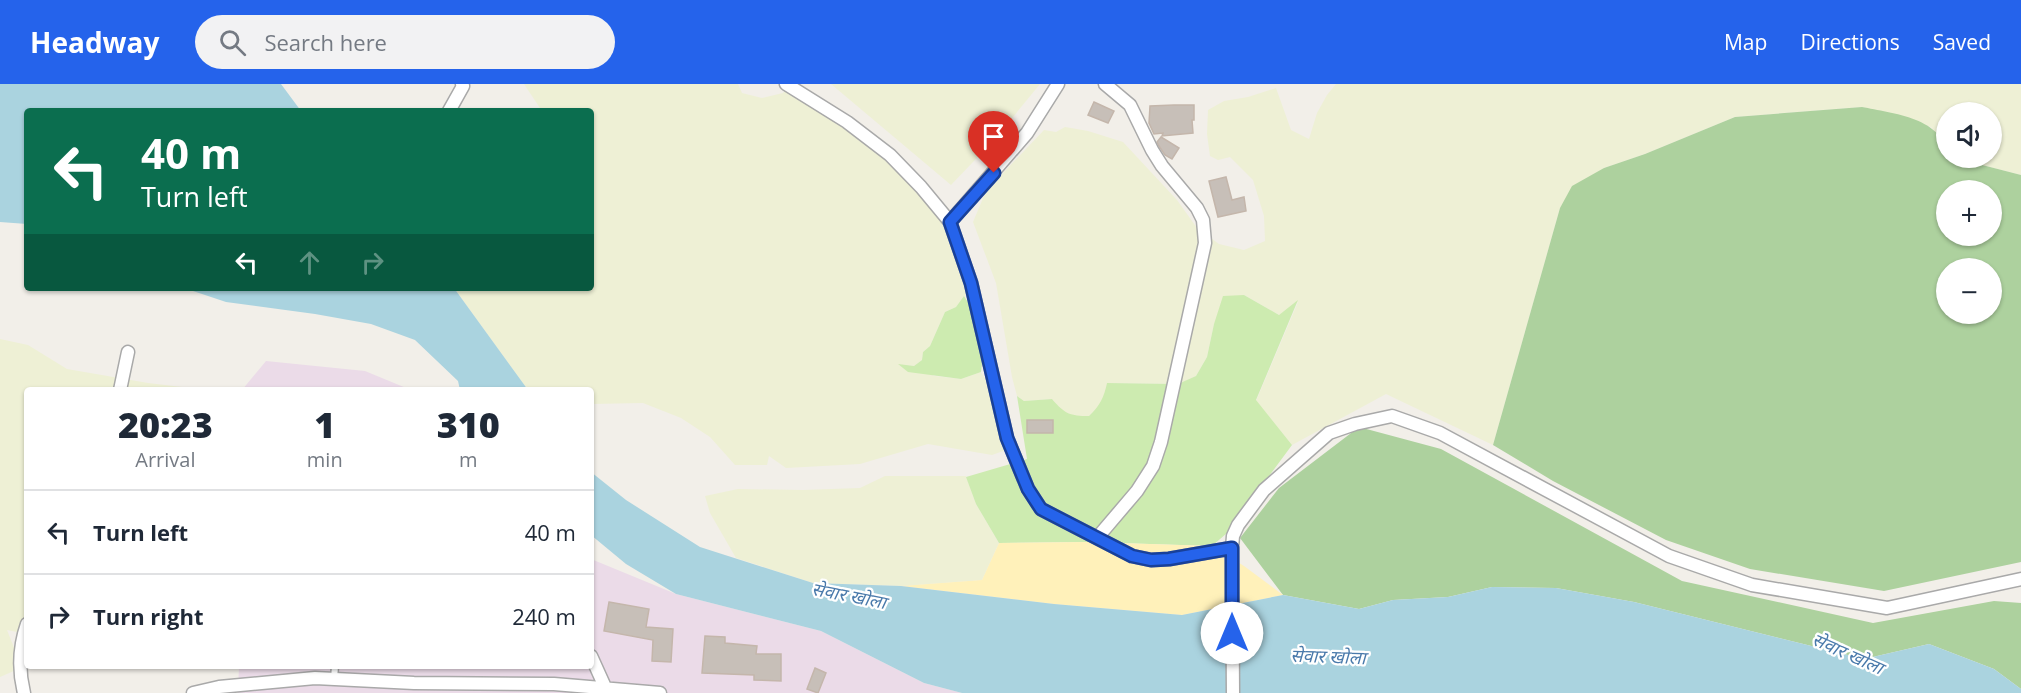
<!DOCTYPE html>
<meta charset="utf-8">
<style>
:root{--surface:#fff;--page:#f2f2f3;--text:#1f2937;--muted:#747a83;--line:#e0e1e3;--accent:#2563eb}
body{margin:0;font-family:"Open Sans","Noto Sans Devanagari",sans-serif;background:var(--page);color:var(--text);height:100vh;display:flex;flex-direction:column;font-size:22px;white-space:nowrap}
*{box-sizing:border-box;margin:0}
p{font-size:20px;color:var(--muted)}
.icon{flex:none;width:33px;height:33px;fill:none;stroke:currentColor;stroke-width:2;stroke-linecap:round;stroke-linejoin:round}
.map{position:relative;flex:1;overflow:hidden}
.panel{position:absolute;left:24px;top:303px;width:570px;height:282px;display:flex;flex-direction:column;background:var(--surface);border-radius:6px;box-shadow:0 2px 4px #0004}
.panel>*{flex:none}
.top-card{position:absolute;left:24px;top:24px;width:570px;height:183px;border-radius:6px;box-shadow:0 2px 4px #0004;background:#0b6e4f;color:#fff;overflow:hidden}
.fabs{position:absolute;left:1936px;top:18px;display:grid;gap:12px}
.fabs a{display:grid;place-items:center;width:66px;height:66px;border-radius:50%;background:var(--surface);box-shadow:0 2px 4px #0004;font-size:30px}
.pin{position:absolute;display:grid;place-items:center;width:51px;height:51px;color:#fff;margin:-62px -26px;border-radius:50% 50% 50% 0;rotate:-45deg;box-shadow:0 0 6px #0007}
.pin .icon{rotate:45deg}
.me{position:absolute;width:66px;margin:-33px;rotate:0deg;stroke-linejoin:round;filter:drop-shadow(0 0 4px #0008)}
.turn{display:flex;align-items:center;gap:21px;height:126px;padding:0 18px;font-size:27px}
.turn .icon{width:78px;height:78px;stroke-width:2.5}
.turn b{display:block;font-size:42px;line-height:51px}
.lanes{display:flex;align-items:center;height:57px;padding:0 18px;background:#0003;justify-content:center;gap:30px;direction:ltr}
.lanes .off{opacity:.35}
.eta{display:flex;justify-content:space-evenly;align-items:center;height:102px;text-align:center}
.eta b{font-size:36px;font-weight:800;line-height:42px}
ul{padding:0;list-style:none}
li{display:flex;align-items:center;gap:18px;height:84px;padding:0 18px;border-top:2px solid var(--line)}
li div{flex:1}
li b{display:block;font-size:22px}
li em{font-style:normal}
header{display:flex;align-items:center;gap:36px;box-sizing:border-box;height:84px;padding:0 30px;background:var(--accent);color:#fff}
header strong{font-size:28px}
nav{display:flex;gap:33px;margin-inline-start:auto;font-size:21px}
.search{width:420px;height:54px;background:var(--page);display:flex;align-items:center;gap:15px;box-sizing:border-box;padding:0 21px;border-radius:33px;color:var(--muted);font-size:22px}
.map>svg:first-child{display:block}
.industrial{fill:#ebdbe8}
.farmland{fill:#eef0d5}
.grass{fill:#cdebb0}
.forest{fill:#add19e;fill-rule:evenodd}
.sand{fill:#fff1ba}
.water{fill:#aad3df}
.building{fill:#c7bfb8;stroke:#c4b6ab;stroke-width:1.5}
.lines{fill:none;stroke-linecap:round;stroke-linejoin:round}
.service-casing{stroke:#a9a9a9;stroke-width:9}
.minor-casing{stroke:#a9a9a9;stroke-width:15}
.service{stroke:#fff;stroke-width:6}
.minor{stroke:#fff;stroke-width:12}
.route-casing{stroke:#184099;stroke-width:15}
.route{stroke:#2563eb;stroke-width:10}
.labels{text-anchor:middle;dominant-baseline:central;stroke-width:4.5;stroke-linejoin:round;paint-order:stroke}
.water-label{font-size:18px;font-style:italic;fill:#4a7aab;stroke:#fff}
</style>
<header>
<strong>Headway</strong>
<div class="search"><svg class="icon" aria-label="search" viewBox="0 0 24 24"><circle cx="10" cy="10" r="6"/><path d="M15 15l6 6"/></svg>Search here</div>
<nav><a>Map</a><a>Directions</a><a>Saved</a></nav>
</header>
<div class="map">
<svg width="2021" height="609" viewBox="0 0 2021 609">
<rect width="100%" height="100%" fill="#f2efe9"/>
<path class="industrial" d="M 266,277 L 365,287 L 411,306 L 242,306 Z
M 591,475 L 676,510 L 821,547 L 924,599 L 962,609 L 238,609 L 239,582 L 591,582 Z"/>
<path class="farmland" d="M 524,0 L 738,0 L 742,9 L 762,14 L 783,9 L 790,1 L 822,17 L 951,131 L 974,201 L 956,223 L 945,228 L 930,262 L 923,268 L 922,276 L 914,282 L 899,281 L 935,292 L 961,295 L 981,288 L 987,298 L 1000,335 L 1006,366 L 992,371 L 928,360 L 860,380 L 786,384 L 769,372 L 767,381 L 735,381 L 710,353 L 681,334 L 643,319 L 591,320 L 591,306 L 531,306 L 524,301 L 454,204 L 591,204 L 591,27 L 542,27 Z
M 831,0 L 1040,0 L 995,55 L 951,101 Z
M 1336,0 L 2021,0 L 2021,91 L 1955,74 L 1992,74 L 1992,28 L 1947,28 L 1947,63 L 1931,43 L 1862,23 L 1735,33 L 1645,70 L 1604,84 L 1560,124 L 1493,361 L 1386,310 L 1292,361 L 1256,317 L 1298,218 L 1279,231 L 1244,211 L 1214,240 L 1207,273 L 1196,292 L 1179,300 L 1107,299 L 1105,312 L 1098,324 L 1089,332 L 1074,332 L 1062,327 L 1052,315 L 1024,317 L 1017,312 L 1012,293 L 996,199 L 973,138 L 986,107 L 1044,46 L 1056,48 L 1065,43 L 1088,47 L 1123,58 L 1177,116 L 1197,144 L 1219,160 L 1244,166 L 1265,157 L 1264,132 L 1253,96 L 1230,73 L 1218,76 L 1210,72 L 1207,50 L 1208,26 L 1224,17 L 1248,13 L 1276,4 L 1291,46 L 1309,55 L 1317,29 L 1327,11 Z
M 0,255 L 28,261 L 67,285 L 148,299 L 199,305 L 242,306 L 27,306 L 27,550 L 7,546 L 15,566 L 16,586 L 0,593 Z
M 885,392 L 966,392 L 976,420 L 999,459 L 982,496 L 901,502 L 813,499 L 736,474 L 710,429 L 705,412 L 738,405 L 803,406 L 860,404 Z"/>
<path class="grass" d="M 1244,211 L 1279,231 L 1298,216 L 1256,316 L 1292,361 L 1227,449 L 1212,462 L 1087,458 L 999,459 L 976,420 L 966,393 L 1027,375 L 1017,312 L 1024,317 L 1052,315 C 1065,330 1070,332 1089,332 C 1100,322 1104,313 1107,299 L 1178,300 L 1196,292 L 1207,273 L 1214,240 L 1223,212 Z
M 964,212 L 978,234 L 983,271 L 981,288 L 961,295 L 908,288 L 898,280 L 914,282 L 922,276 L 923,268 L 930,262 L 945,228 L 956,223 Z"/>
<path class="forest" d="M 1862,23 C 1891,29 1947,34 1947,74 L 1955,74 L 2021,91 L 2021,478 L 1884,507 L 1750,485 L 1666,456 L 1553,397 L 1493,361 L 1560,124 L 1572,102 L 1604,84 L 1645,70 L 1735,33 ZM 1947,106 L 1992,106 L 1992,152 L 1947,152 ZM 1947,184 L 1992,184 L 1992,230 L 1947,230 Z
M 1359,343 L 1441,365 L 1682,497 L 1873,539 L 1994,517 L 2021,519 L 2021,605 L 1994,585 L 1929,560 L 1864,575 L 1634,518 L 1556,504 L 1492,503 L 1448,513 L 1393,516 L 1359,525 L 1283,511 L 1240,454 L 1279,404 Z"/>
<path class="sand" d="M 1087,458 L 1212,462 L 1244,482 L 1283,511 L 1182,531 L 1054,520 L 901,502 L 982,496 L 999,459 Z"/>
<path class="water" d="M 0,0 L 281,0 L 301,27 L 27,27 L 27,140 L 0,138 Z
M 184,204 L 454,204 L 528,306 L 460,306 L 458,297 L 415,256 L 371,240 L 315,230 L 226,218 Z
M 591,388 L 626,416 L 700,463 L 813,499 L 901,502 L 1054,520 L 1182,531 L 1283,511 L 1359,525 L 1393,516 L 1448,513 L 1492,503 L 1556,504 L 1634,518 L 1864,575 L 1929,560 L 1994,585 L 2021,605 L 2021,609 L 962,609 L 924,599 L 821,547 L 676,510 L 626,480 L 591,451 Z"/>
<path class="building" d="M 1094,18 L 1114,27 L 1108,39 L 1088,31 Z
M 1174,21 L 1194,21 L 1194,36 L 1192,36 L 1193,49 L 1162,52 L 1163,49 L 1154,50 L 1149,39 L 1150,22 Z
M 1161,53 L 1179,64 L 1172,75 L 1165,71 L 1159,62 L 1157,58 Z
M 1226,93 L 1232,116 L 1244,113 L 1246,127 L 1218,133 L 1209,97 Z
M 1027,336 L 1053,336 L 1053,349 L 1027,349 Z
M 609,518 L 649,525 L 646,543 L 673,545 L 671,578 L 652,577 L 653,556 L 604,547 Z
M 705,552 L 725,553 L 725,559 L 757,562 L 756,570 L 781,570 L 781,597 L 754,596 L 754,591 L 702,589 Z
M 815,584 L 826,589 L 818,609 L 807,605 Z"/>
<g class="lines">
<defs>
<path id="service" d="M 334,595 L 335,582"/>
<path id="minor" d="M 786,0 L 847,38 L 890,71 L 921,103 L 950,138 L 971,199 L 1007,354 L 1028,405 L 1041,425 L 1132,472 L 1151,476 L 1169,475 L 1232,464 L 1233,609
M 449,27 L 463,2 L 462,0
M 950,138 L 1027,49 L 1058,0
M 120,306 L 128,268
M 1097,454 L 1137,407 L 1153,382 L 1161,358 L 1205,159 L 1203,136 L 1197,124 L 1162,82 L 1152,66 L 1130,21 L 1105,0
M 1232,464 L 1233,452 L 1238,441 L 1264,406 L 1329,349 L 1355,340 L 1392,332 L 1440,349 L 1669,472 L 1752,501 L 1887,524 L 2021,495
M 591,572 L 605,603
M 24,609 C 18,585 19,563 27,540
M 193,609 L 219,603 L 315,594 L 414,599 L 554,600 L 660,609"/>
</defs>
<use href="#service" class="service-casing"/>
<use href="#minor" class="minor-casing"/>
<use href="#service" class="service"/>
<use href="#minor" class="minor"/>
</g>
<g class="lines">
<defs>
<path id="route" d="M 994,89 L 950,138 L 971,199 L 1007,354 L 1028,405 L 1041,425 L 1132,472 L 1151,476 L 1169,475 L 1232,464 L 1232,549"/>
</defs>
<use href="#route" class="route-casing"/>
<use href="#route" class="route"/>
</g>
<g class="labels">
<g class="water-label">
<text transform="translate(849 511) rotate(11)">सेवार खोला</text>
<text transform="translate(1848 569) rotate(24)">सेवार खोला</text>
<text transform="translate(1328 572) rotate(2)">सेवार खोला</text>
</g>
</g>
</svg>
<div class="fabs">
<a><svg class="icon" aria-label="sound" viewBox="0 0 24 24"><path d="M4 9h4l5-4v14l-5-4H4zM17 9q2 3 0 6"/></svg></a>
<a>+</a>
<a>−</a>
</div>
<div class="pin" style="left:994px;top:89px;background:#d93025"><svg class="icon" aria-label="arrive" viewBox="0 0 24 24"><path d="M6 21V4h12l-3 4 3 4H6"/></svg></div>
<svg class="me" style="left:1232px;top:549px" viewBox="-20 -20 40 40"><circle r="19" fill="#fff"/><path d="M0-13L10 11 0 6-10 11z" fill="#2563eb"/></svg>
<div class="top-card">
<div class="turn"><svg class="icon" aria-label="left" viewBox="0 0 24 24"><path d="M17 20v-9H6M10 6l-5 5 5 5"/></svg><div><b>40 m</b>Turn left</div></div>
<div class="lanes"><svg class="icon" aria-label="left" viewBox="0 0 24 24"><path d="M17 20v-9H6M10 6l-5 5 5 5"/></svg><svg class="icon off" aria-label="ahead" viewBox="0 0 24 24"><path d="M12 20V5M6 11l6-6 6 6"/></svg><svg class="icon off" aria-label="right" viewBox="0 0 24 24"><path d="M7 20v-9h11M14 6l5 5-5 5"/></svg></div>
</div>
<section class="panel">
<div class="eta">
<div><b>20:23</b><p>Arrival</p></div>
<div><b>1</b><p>min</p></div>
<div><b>310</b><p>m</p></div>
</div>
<ul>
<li><svg class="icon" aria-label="left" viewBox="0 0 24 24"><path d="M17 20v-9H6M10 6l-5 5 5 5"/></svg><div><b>Turn left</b></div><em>40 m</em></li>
<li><svg class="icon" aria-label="right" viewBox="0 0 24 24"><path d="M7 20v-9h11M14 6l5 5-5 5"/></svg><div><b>Turn right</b></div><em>240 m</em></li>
</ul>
</section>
</div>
